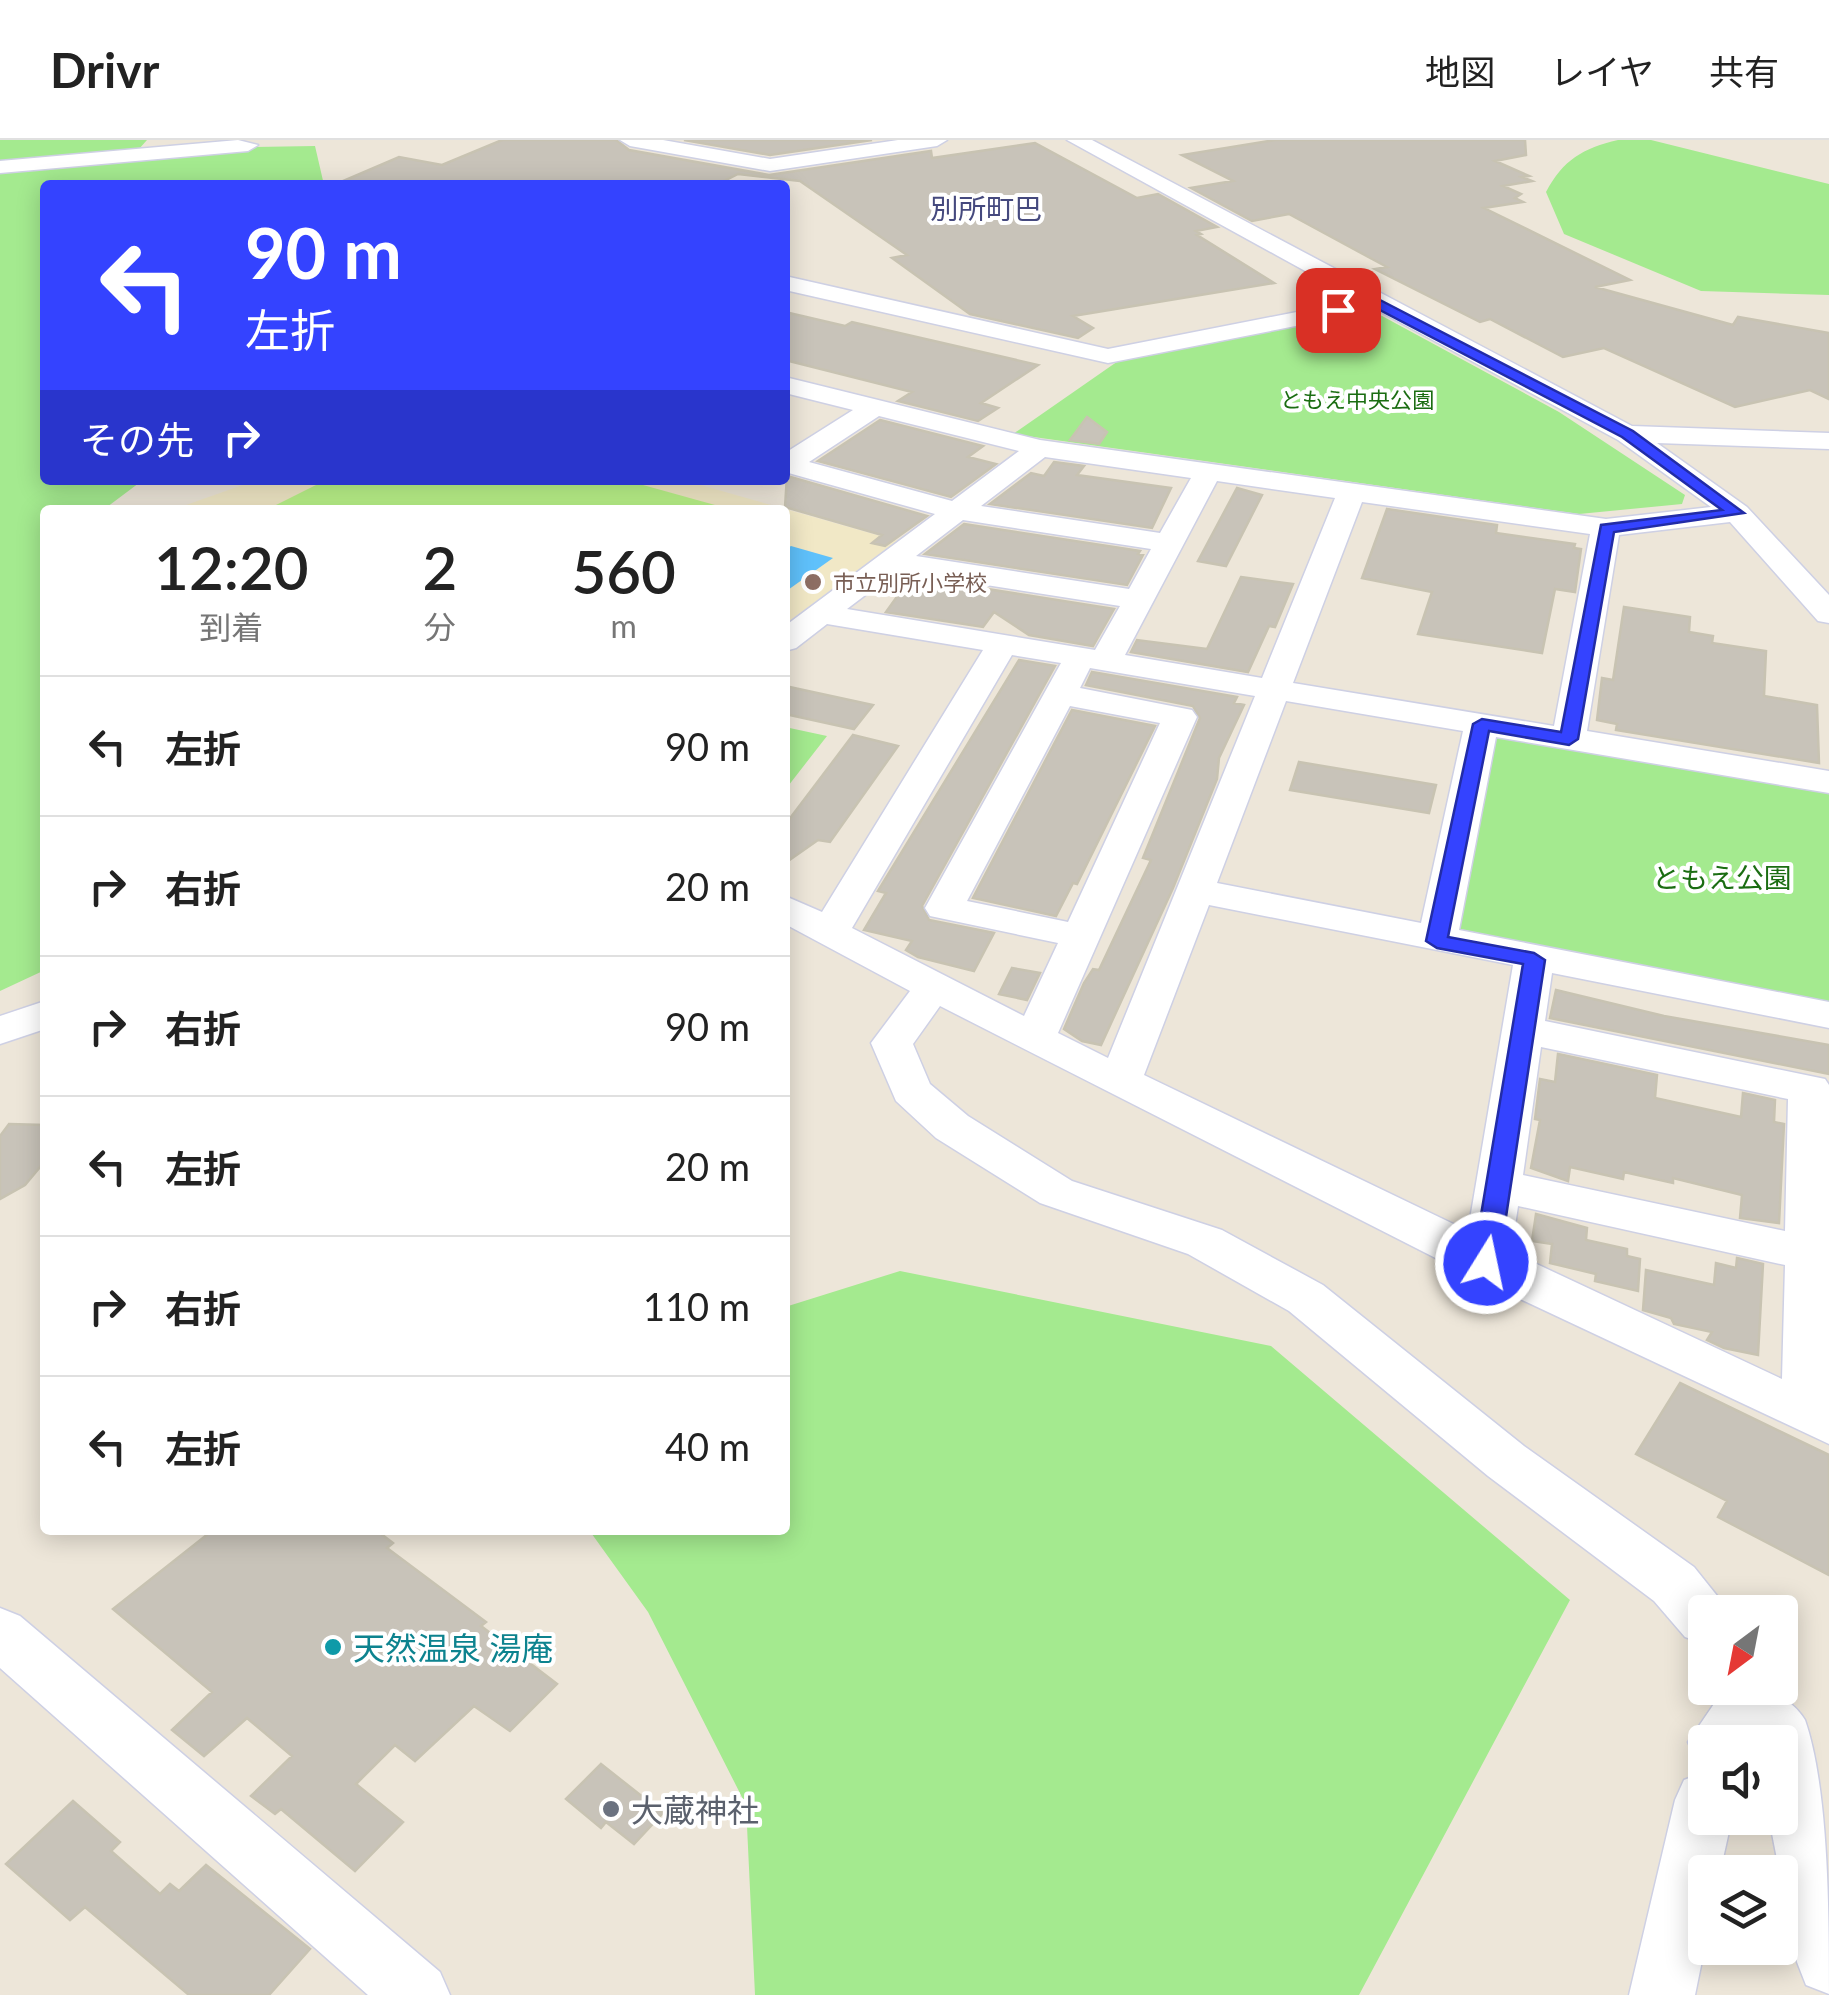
<!DOCTYPE html>
<html lang="ja">
<meta charset="utf-8">
<style>
:root{--surface:#fff;--page:#f6f6f6;--text:#222;--muted:#767676;--line:#e0e0e0}
body{margin:0;font-family:Lato,"Noto Sans JP",sans-serif;background:var(--page);color:var(--text);height:100vh;display:flex;flex-direction:column;font-size:38px;white-space:nowrap}
*{box-sizing:border-box;margin:0}
p{font-size:32px;color:var(--muted)}
.icon{flex:none;width:55px;height:55px;fill:none;stroke:currentColor;stroke-width:2;stroke-linecap:round;stroke-linejoin:round}
.map{position:relative;flex:1;overflow:hidden}
.drawer{position:absolute;left:40px;top:365px;width:750px;height:1030px;display:flex;flex-direction:column;background:var(--surface);border-radius:10px;box-shadow:0 5px 25px #0003}
.drawer>*{flex:none}
.top-card{position:absolute;left:40px;top:40px;width:750px;height:305px;border-radius:10px;box-shadow:0 5px 25px #0003;background:#3443ff;color:#fff;overflow:hidden}
.needle{width:65px;rotate:212deg}
.controls{position:absolute;left:1688px;top:1455px;display:grid;gap:20px}
.controls a{display:grid;place-items:center;width:110px;height:110px;border-radius:10px;background:var(--surface);box-shadow:0 5px 25px #0003;font-size:50px}
.pin{position:absolute;display:grid;place-items:center;width:85px;height:85px;color:#fff;margin:-42px;border-radius:20px;box-shadow:0 5px 15px #0006}
.me{position:absolute;width:110px;margin:-55px;rotate:10deg;stroke-linejoin:round;filter:drop-shadow(0 0 8px #0008)}
.turn{display:flex;align-items:center;gap:35px;height:210px;padding:0 40px;font-size:45px}
.turn .icon{width:130px;height:130px;stroke-width:2.5}
.turn b{display:block;font-size:70px;line-height:85px}
.then{display:flex;align-items:center;height:95px;padding:0 40px;background:#0003;gap:20px;font-size:38px}
.eta{display:flex;justify-content:space-evenly;align-items:center;height:170px;text-align:center}
.eta b{font-size:60px;font-weight:600;line-height:70px}
ul{padding:0;list-style:none}
li{display:flex;align-items:center;gap:30px;height:140px;padding:0 40px;border-top:2px solid var(--line)}
li div{flex:1}
li b{display:block;font-size:38px}
li em{font-style:normal}
header{display:flex;align-items:center;gap:60px;box-sizing:border-box;height:140px;padding:0 50px;background:var(--surface);border-bottom:2px solid var(--line)}
header strong{font-size:48px}
nav{display:flex;gap:55px;margin-inline-start:auto;font-size:35px}
.map>svg:first-child{display:block}
.education{fill:#f1e8c6}
.green{fill:#a4ea8f}
.pitch{fill:#baf389}
.water{fill:#5fc1fb}
.building{fill:#c8c3b9;stroke:#c8c3b2;stroke-width:2.5}
.lines{fill:none;stroke-linecap:round;stroke-linejoin:round}
.minor-casing{stroke:#ced0e4;stroke-width:3}
.minor{fill:#fff;fill-rule:evenodd}
.route{fill:#3443ff;stroke:#222ca6;stroke-width:2.5}
.education-dot{fill:#8d6e63;stroke:#fff;stroke-width:4}
.culture-dot{fill:#0f9aa8;stroke:#fff;stroke-width:4}
.worship-dot{fill:#6b7280;stroke:#fff;stroke-width:4}
.labels{text-anchor:middle;dominant-baseline:central;stroke-width:8;stroke-linejoin:round;paint-order:stroke}
.far-park-label{font-size:22px;fill:#1b6d12;stroke:#fff}
.far-education-label{font-size:22px;fill:#785e54;stroke:#fff;text-anchor:start}
.far-quarter-label{font-size:28px;fill:#45497e;stroke:#fff}
.park-label{font-size:28px;fill:#1b6d12;stroke:#fff}
.near-culture-label{font-size:32px;fill:#0d838f;stroke:#fff;text-anchor:start}
.near-worship-label{font-size:32px;fill:#5b616d;stroke:#fff;text-anchor:start}
</style>
<header>
<strong>Drivr</strong>
<nav><a>地図</a><a>レイヤ</a><a>共有</a></nav>
</header>
<div class="map">
<svg width="1829" height="1855" viewBox="0 0 1829 1855">
<rect width="100%" height="100%" fill="#ede6d9"/>
<path class="education" d="M 257,340 L 683,340 L 898,401 L 785,484 L 785,370 L 172,370 Z"/>
<path class="green" d="M 0,0 L 147,0 L 139,9 L 315,6 L 324,45 L 45,45 L 45,340 L 143,340 L 103,370 L 45,370 L 45,830 L 0,851 Z
M 1618,0 L 1651,0 L 1829,44 L 1829,155 L 1701,151 L 1564,94 L 1546,52 C 1563,20 1583,8 1618,0 Z
M 1371,170 L 1559,272 L 1685,355 L 1682,364 L 1579,374 L 1013,294 L 1121,219 Z
M 785,587 L 827,596 L 785,650 Z
M 1492,594 L 1829,651 L 1829,863 L 1459,789 Z
M 900,1131 L 1271,1206 L 1570,1460 L 1359,1855 L 755,1855 L 746,1665 L 648,1472 L 589,1390 L 785,1390 L 785,1167 Z"/>
<path class="pitch" d="M 326,340 L 625,340 L 733,370 L 266,370 Z"/>
<path class="water" d="M 791,406 L 833,418 L 785,452 L 785,410 Z"/>
<path class="building" d="M 502,0 L 616,0 L 629,10 L 769,35 L 931,11 L 932,18 L 1035,3 L 1137,58 L 1158,54 L 1217,87 L 1196,91 L 1201,94 L 1197,95 L 1274,143 L 1073,176 L 1093,188 L 1078,198 L 970,174 L 892,118 L 907,115 L 800,41 L 738,34 L 716,45 L 334,45 L 399,17 L 442,25 Z
M 684,0 L 872,0 L 770,15 Z
M 1275,0 L 1525,0 L 1526,15 L 1495,21 L 1529,36 L 1522,37 L 1532,41 L 1503,46 L 1521,54 L 1515,58 L 1523,62 L 1484,68 L 1630,140 L 1595,147 L 1733,185 L 1738,177 L 1829,193 L 1829,259 L 1810,250 L 1735,267 L 1604,208 L 1563,217 L 1490,179 L 1480,182 L 1375,129 L 1387,127 L 1289,74 L 1252,81 L 1191,48 L 1233,41 L 1182,15 Z
M 785,172 L 845,186 L 852,182 L 1038,225 L 981,263 L 998,268 L 978,281 L 898,261 L 912,252 L 785,220 Z
M 1087,277 L 1107,292 L 1099,304 L 1070,300 Z
M 880,280 L 983,306 L 968,317 L 996,324 L 951,357 L 818,321 Z
M 1054,322 L 1084,326 L 1077,335 L 1171,348 L 1152,388 L 990,364 L 1031,333 L 1044,336 Z
M 787,336 L 927,376 L 885,406 L 872,403 L 882,395 L 785,367 Z
M 1237,348 L 1262,355 L 1226,426 L 1198,421 Z
M 1387,369 L 1497,385 L 1496,393 L 1575,404 L 1574,408 L 1581,409 L 1575,452 L 1555,449 L 1542,513 L 1418,494 L 1432,452 L 1362,438 Z
M 964,384 L 1140,411 L 1138,414 L 1143,415 L 1127,445 L 925,414 Z
M 911,437 L 1114,469 L 1093,506 L 1029,495 L 994,472 L 983,487 L 886,472 Z
M 1241,437 L 1293,444 L 1275,487 L 1269,486 L 1248,532 L 1131,512 L 1137,500 L 1207,509 Z
M 1624,467 L 1690,477 L 1689,492 L 1713,496 L 1712,503 L 1766,511 L 1764,556 L 1817,565 L 1819,623 L 1616,590 L 1617,584 L 1597,580 L 1602,538 L 1613,540 Z
M 1019,520 L 1055,526 L 922,766 L 929,780 L 994,793 L 974,831 L 918,817 L 906,810 L 912,801 L 864,790 L 886,753 L 878,751 Z
M 1092,532 L 1237,557 L 1234,563 L 1244,565 L 1219,618 L 1217,639 L 1173,748 L 1101,905 L 1082,901 L 1064,889 L 1084,843 L 1093,829 L 1099,830 L 1151,720 L 1143,718 L 1200,578 L 1193,566 L 1086,545 Z
M 785,546 L 873,565 L 854,589 L 785,574 Z
M 1072,570 L 1155,586 L 1077,744 L 1073,743 L 1056,776 L 973,758 Z
M 853,595 L 898,606 L 830,702 L 818,700 L 785,723 L 785,685 Z
M 1299,622 L 1436,645 L 1429,673 L 1290,650 Z
M 1012,828 L 1040,833 L 1027,860 L 999,854 Z
M 1556,850 L 1664,876 L 1829,905 L 1829,934 L 1550,878 Z
M 1558,914 L 1657,935 L 1655,958 L 1741,977 L 1743,953 L 1775,960 L 1774,982 L 1784,984 L 1779,1083 L 1740,1078 L 1742,1055 L 1673,1038 L 1673,1043 L 1624,1032 L 1623,1039 L 1570,1027 L 1568,1041 L 1531,1028 L 1540,980 L 1535,979 L 1540,939 L 1555,942 Z
M 9,984 L 45,985 L 45,1021 L 25,1045 L 0,1059 L 0,996 Z
M 1536,1074 L 1587,1088 L 1586,1100 L 1627,1109 L 1627,1116 L 1640,1119 L 1638,1151 L 1595,1141 L 1596,1134 L 1550,1123 L 1552,1104 L 1532,1101 Z
M 1737,1118 L 1763,1124 L 1758,1215 L 1724,1208 L 1707,1200 L 1712,1192 L 1674,1184 L 1671,1178 L 1643,1170 L 1646,1130 L 1714,1145 L 1716,1123 L 1736,1128 Z
M 1680,1243 L 1829,1315 L 1829,1435 L 1718,1377 L 1727,1361 L 1636,1314 Z
M 213,1390 L 376,1390 L 393,1403 L 387,1408 L 486,1482 L 481,1486 L 557,1544 L 510,1591 L 474,1566 L 415,1621 L 395,1605 L 356,1644 L 403,1682 L 355,1731 L 281,1669 L 275,1674 L 251,1656 L 292,1616 L 247,1578 L 204,1616 L 172,1590 L 212,1552 L 113,1469 Z
M 601,1624 L 663,1673 L 634,1704 L 606,1682 L 601,1688 L 566,1659 Z
M 73,1661 L 120,1702 L 111,1711 L 160,1754 L 170,1744 L 179,1751 L 206,1725 L 310,1809 L 269,1855 L 189,1855 L 85,1767 L 70,1780 L 6,1724 Z"/>
<g class="lines">
<defs>
<path id="minor" d="M 238,0 L 258,5 L 248,11 L 0,33 L 0,21 Z
M 620,0 L 663,0 L 770,19 L 898,0 L 947,0 L 937,6 L 770,31 L 630,6 Z
M 1067,0 L 1092,0 L 1632,286 L 1829,293 L 1829,309 L 1657,303 L 1747,367 L 1829,455 L 1829,483 L 1818,481 L 1730,382 L 1619,395 L 1587,591 L 1829,631 L 1829,653 L 1496,597 L 1459,790 L 1829,862 L 1829,888 L 1552,833 L 1545,881 L 1825,939 L 1829,945 L 1829,1304 L 1469,1135 L 940,866 L 913,904 L 930,944 L 968,976 L 1072,1041 L 1222,1090 L 1323,1145 L 1524,1306 L 1694,1427 L 1730,1472 L 1705,1472 L 1705,1504 L 1685,1497 L 1654,1461 L 1488,1336 L 1289,1171 L 1188,1114 L 1040,1063 L 936,998 L 896,961 L 871,903 L 910,851 L 785,784 L 785,756 L 822,772 L 983,510 L 827,484 L 796,508 L 785,511 L 785,486 L 935,374 L 785,332 L 785,313 L 853,270 L 785,253 L 785,237 L 1040,300 L 1606,379 L 1711,367 L 1618,300 L 1377,170 L 1108,223 L 785,150 L 785,136 L 1108,209 L 1358,160 ZM 879,276 L 1019,311 L 952,361 L 809,322 ZM 1045,317 L 1191,338 L 1160,393 L 981,366 ZM 1217,341 L 1335,358 L 1262,538 L 1125,515 ZM 1362,362 L 1590,394 L 1554,586 L 1293,543 ZM 963,380 L 1151,409 L 1129,449 L 916,416 ZM 897,431 L 1120,466 L 1095,510 L 847,469 ZM 1012,515 L 1061,523 L 925,768 L 930,776 L 1058,803 L 1024,876 L 852,788 ZM 1090,528 L 1255,556 L 1108,918 L 1058,893 L 1197,577 L 1192,570 L 1080,548 ZM 1286,561 L 1463,591 L 1421,783 L 1217,743 ZM 1070,566 L 1160,583 L 1068,782 L 967,761 ZM 1209,765 L 1513,825 L 1468,1091 L 1144,935 ZM 1541,907 L 1788,959 L 1785,1091 L 1523,1035 ZM 1518,1066 L 1785,1125 L 1782,1239 L 1511,1112 Z
M 45,861 L 45,889 L 0,904 L 0,876 Z
M 0,1468 L 20,1476 L 440,1832 L 450,1855 L 368,1855 L 0,1528 Z
M 1715,1548 L 1773,1548 C 1783,1558 1798,1567 1805,1580 C 1829,1649 1829,1777 1829,1854 L 1806,1845 L 1797,1822 L 1769,1678 L 1780,1678 L 1780,1602 L 1705,1602 L 1705,1624 L 1697,1621 L 1688,1602 L 1718,1558 Z
M 1705,1632 L 1705,1678 L 1732,1678 L 1720,1732 L 1705,1732 L 1705,1806 L 1695,1855 L 1629,1855 L 1675,1660 L 1684,1640 Z"/>
</defs>
<use href="#minor" class="minor-casing"/>
<use href="#minor" class="minor"/>
</g>
<path class="route" d="M 1380,160 L 1633,291 L 1744,373 L 1614,392 L 1578,599 L 1569,605 L 1489,591 L 1448,797 L 1534,813 L 1545,820 L 1499,1123 L 1486,1132 L 1473,1123 L 1523,824 L 1437,808 L 1426,801 L 1473,584 L 1482,579 L 1561,592 L 1601,385 L 1722,370 L 1622,297 L 1374,167 L 1338,174 L 1331,170 Z"/>
<circle class="education-dot" cx="813" cy="442" r="10"/>
<circle class="culture-dot" cx="333" cy="1507" r="10"/>
<circle class="worship-dot" cx="611" cy="1669" r="10"/>
<g class="labels">
<g class="far-park-label">
<text x="1357" y="259">ともえ中央公園</text>
</g>
<g class="far-education-label">
<text x="833" y="442">市立別所小学校</text>
</g>
<g class="far-quarter-label">
<text x="986" y="68">別所町巴</text>
</g>
<g class="park-label">
<text x="1722" y="737">ともえ公園</text>
</g>
<g class="near-culture-label">
<text x="353" y="1507">天然温泉 湯庵</text>
</g>
<g class="near-worship-label">
<text x="631" y="1669">大蔵神社</text>
</g>
</g>
</svg>
<div class="controls">
<a><svg class="needle" viewBox="-14 -14 28 28"><path d="M0-13l5 13h-10z" fill="#e53935"/><path d="M0 13l5-13h-10z" fill="#767676"/></svg></a>
<a><svg class="icon" aria-label="sound" viewBox="0 0 24 24"><path d="M4 9h4l5-4v14l-5-4H4zM17 9q2 3 0 6"/></svg></a>
<a><svg class="icon" aria-label="layers" viewBox="0 0 24 24"><path d="M12 4l9 5-9 5-9-5zM3 14l9 5 9-5"/></svg></a>
</div>
<div class="pin" style="left:1338px;top:170px;background:#d93025"><svg class="icon" aria-label="arrive" viewBox="0 0 24 24"><path d="M6 21V4h12l-3 4 3 4H6"/></svg></div>
<svg class="me" style="left:1486px;top:1123px" viewBox="-20 -20 40 40"><circle r="17" fill="#3443ff" stroke="#fff" stroke-width="3"/><path d="M0-11L8 9 0 5-8 9z" fill="#fff"/></svg>
<div class="top-card">
<div class="turn"><svg class="icon" aria-label="left" viewBox="0 0 24 24"><path d="M17 20v-9H6M10 6l-5 5 5 5"/></svg><div><b>90 m</b>左折</div></div>
<div class="then">その先<svg class="icon" aria-label="right" viewBox="0 0 24 24"><path d="M7 20v-9h11M14 6l5 5-5 5"/></svg></div>
</div>
<section class="drawer">
<div class="eta">
<div><b>12:20</b><p>到着</p></div>
<div><b>2</b><p>分</p></div>
<div><b>560</b><p>m</p></div>
</div>
<ul>
<li><svg class="icon" aria-label="left" viewBox="0 0 24 24"><path d="M17 20v-9H6M10 6l-5 5 5 5"/></svg><div><b>左折</b></div><em>90 m</em></li>
<li><svg class="icon" aria-label="right" viewBox="0 0 24 24"><path d="M7 20v-9h11M14 6l5 5-5 5"/></svg><div><b>右折</b></div><em>20 m</em></li>
<li><svg class="icon" aria-label="right" viewBox="0 0 24 24"><path d="M7 20v-9h11M14 6l5 5-5 5"/></svg><div><b>右折</b></div><em>90 m</em></li>
<li><svg class="icon" aria-label="left" viewBox="0 0 24 24"><path d="M17 20v-9H6M10 6l-5 5 5 5"/></svg><div><b>左折</b></div><em>20 m</em></li>
<li><svg class="icon" aria-label="right" viewBox="0 0 24 24"><path d="M7 20v-9h11M14 6l5 5-5 5"/></svg><div><b>右折</b></div><em>110 m</em></li>
<li><svg class="icon" aria-label="left" viewBox="0 0 24 24"><path d="M17 20v-9H6M10 6l-5 5 5 5"/></svg><div><b>左折</b></div><em>40 m</em></li>
</ul>
</section>
</div>
